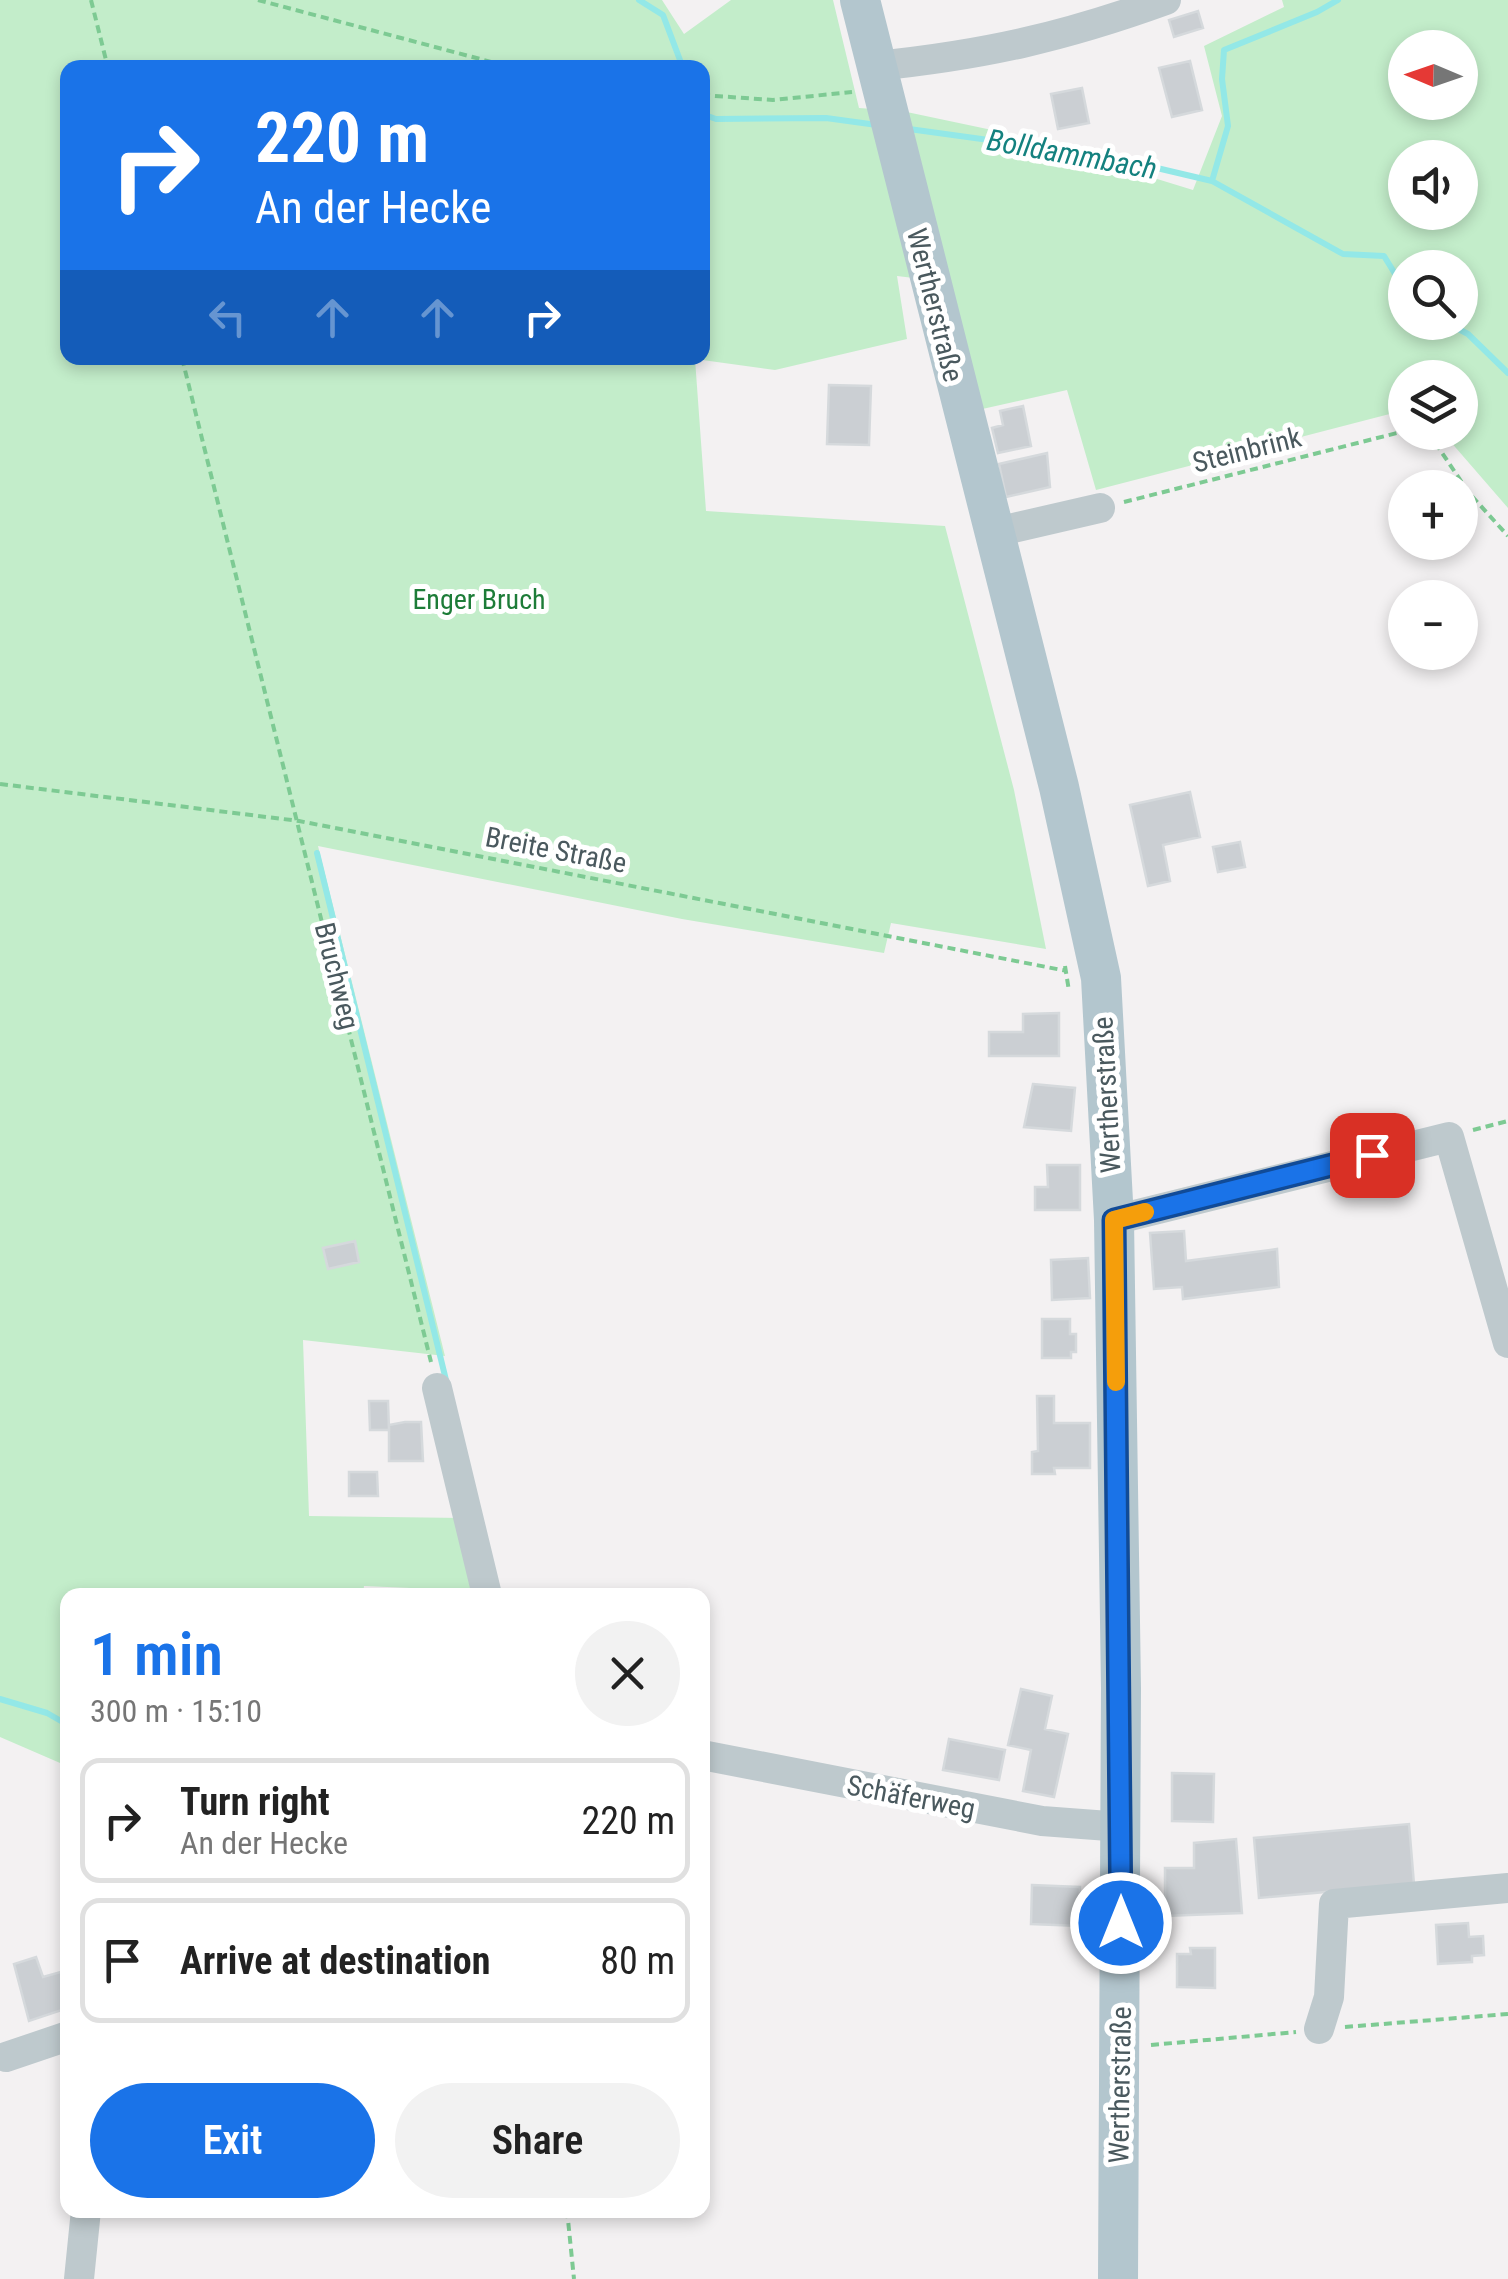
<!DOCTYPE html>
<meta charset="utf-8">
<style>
:root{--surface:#fff;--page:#f2f2f2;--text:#222;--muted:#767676;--line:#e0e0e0;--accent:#1a73e8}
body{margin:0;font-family:"Roboto Condensed",sans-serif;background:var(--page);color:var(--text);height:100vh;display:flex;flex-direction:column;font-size:38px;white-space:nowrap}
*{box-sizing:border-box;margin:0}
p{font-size:32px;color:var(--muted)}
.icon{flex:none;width:55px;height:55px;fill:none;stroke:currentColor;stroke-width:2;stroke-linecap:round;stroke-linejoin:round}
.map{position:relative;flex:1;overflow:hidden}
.drawer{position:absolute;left:60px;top:1588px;width:650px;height:630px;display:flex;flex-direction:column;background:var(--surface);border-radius:20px;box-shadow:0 5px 15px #0003}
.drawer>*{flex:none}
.top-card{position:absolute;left:60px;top:60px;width:650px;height:305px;border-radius:20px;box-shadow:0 5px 15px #0003;background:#1a73e8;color:#fff;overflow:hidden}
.needle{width:65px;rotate:272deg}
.controls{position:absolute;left:1388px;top:30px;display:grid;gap:20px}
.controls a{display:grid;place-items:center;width:90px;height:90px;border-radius:50%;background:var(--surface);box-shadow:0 5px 15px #0003;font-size:50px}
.pin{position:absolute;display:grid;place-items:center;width:85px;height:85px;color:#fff;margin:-42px;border-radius:20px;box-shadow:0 5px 15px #0006}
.me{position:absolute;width:110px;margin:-55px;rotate:0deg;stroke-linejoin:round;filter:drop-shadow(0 0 8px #0008)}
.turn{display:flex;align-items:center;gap:35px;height:210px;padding:0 30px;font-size:45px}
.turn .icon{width:130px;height:130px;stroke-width:2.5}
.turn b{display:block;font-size:70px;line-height:85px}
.lanes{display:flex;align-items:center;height:95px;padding:0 30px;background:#0003;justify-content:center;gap:50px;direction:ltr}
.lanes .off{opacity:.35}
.round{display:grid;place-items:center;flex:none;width:105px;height:105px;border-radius:52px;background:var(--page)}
.summary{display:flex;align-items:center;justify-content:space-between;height:170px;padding:0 30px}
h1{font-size:60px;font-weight:600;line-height:75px;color:var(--accent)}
.action{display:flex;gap:20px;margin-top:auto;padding:20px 30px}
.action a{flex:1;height:115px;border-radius:60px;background:var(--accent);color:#fff;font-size:40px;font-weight:600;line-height:115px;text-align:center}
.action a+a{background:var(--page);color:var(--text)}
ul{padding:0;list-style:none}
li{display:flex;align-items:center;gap:30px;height:125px;margin:0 20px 15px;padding:0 10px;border:5px solid var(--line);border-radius:20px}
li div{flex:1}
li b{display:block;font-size:38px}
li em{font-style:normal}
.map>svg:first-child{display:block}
.green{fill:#c3edca;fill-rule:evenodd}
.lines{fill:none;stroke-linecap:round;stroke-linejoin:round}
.stream{stroke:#93e8e7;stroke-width:6}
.building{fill:#cbcfd3;stroke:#d5d9dc;stroke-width:2.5}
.path{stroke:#7dca93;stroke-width:4;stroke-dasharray:8 5;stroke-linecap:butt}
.minor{stroke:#bec9cd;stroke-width:30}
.major{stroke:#b3c6ce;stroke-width:40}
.route-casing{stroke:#114b97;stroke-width:25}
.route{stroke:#1a73e8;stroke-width:18}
.slow{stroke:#f59e0b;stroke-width:18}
.labels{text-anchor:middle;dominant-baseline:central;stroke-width:10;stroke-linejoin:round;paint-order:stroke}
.street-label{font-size:28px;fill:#4a595e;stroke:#fff}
.park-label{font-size:28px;fill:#1d7c38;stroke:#fff}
.water-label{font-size:30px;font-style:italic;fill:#14817f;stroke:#fff}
</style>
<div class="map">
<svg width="1508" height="2279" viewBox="0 0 1508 2279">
<rect width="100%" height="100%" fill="#f3f1f2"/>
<path class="green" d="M 0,0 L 662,0 L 684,34 L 731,0 L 833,0 L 859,108 L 902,111 L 1020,136 L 1030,155 L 1105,163 L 1193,190 L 1222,116 L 1204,46 L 1284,7 L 1282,0 L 1508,0 L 1508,508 L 1443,433 L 1460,432 L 1460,378 L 1405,378 L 1405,410 L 1096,490 L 1067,390 L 969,412 L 939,281 L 897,276 L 907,339 L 775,370 L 695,359 L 706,511 L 945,526 L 1014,790 L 1046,949 L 891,923 L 884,953 L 682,919 L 318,846 L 445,1356 L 303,1340 L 309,1516 L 463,1518 L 480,1591 L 364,1586 L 363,1595 L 68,1595 L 67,1766 L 0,1737 ZM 1405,48 L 1460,48 L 1460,102 L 1405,102 ZM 68,68 L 702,68 L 702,358 L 68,358 ZM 1405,158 L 1460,158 L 1460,212 L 1405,212 ZM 1405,268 L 1460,268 L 1460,322 L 1405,322 Z"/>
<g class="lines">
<path class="stream" d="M 639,0 L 663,15 L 683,68
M 702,114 L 716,119 L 826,118 L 877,125
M 909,129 L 1106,156 L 1212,181 L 1343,254 L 1384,256 L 1405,290
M 1212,181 L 1228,126 L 1222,79 L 1224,50 L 1317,12 L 1338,0
M 1445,322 L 1468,334 L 1508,373
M 317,853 L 446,1380
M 0,1699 L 47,1713 L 68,1725"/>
</g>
<path class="building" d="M 1198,11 L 1203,28 L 1174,37 L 1169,20 Z
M 1190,61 L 1202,110 L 1172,117 L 1159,68 Z
M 1082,88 L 1089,123 L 1058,129 L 1051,94 Z
M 829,385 L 871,386 L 869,445 L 827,444 Z
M 1023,406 L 1031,446 L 998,453 L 992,428 L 1003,425 L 1000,411 Z
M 1047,453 L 1050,487 L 1006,497 L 999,464 Z
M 1190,792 L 1200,837 L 1163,845 L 1170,881 L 1148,886 L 1130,805 Z
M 1240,842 L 1245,867 L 1218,872 L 1213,847 Z
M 1059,1013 L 1059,1056 L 989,1056 L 989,1032 L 1023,1032 L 1023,1014 Z
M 1033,1084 L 1075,1088 L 1071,1131 L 1024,1127 Z
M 1047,1165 L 1080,1165 L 1080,1210 L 1035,1210 L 1035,1187 L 1048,1187 Z
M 1184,1231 L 1186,1261 L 1277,1249 L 1279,1287 L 1183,1299 L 1182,1287 L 1154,1289 L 1150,1233 Z
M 355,1241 L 359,1262 L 328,1269 L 323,1248 Z
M 1088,1258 L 1090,1298 L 1052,1300 L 1051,1260 Z
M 1042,1319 L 1070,1319 L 1070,1334 L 1076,1334 L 1076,1352 L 1071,1352 L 1071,1358 L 1042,1358 Z
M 1037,1396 L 1054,1396 L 1054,1423 L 1090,1423 L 1090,1468 L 1054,1468 L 1055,1474 L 1032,1474 L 1032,1452 L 1038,1451 Z
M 369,1401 L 388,1401 L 389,1430 L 370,1430 Z
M 405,1422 L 421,1422 L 423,1461 L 389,1461 L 389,1425 Z
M 349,1472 L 377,1472 L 378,1496 L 349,1496 Z
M 1021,1689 L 1052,1696 L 1045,1729 L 1068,1734 L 1054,1797 L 1023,1791 L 1031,1750 L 1008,1745 Z
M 949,1739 L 1005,1750 L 999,1780 L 943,1770 Z
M 1172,1773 L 1214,1774 L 1213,1822 L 1172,1821 Z
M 1409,1824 L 1414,1884 L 1259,1898 L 1254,1838 Z
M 1236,1839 L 1242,1913 L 1165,1916 L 1165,1868 L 1194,1868 L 1194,1843 Z
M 1032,1885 L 1080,1887 L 1079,1926 L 1031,1924 Z
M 1468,1923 L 1469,1937 L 1483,1936 L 1484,1955 L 1472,1956 L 1472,1962 L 1438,1964 L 1436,1925 Z
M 1190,1948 L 1215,1948 L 1215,1988 L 1177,1987 L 1177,1954 L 1191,1954 Z
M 36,1957 L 43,1977 L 64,1971 L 68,2008 L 29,2021 L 14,1964 Z"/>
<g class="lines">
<path class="path" d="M 91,0 L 108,68
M 258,0 L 514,68
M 702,95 L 773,100 L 852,92
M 182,358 L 431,1362
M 1428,432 L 1469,493 L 1508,536
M 1124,502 L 1405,431
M 0,784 L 299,821 L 1067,971
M 1065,966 L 1069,991
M 1473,1130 L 1508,1121
M 1345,2027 L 1508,2014
M 1151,2045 L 1296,2032
M 567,2210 L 574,2279"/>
<path class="minor" d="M 876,66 C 984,55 1064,37 1166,0
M 992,533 L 1100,508
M 1114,1220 L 1449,1137 L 1508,1343
M 437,1388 L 487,1595
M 702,1755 L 1042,1821 L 1122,1827
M 1319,2029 L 1329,1997 L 1334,1904 L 1508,1888
M 6,2057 L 68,2036
M 79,2279 L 86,2210"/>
<path class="major" d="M 860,0 L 1059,787 L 1101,978 L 1114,1220 L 1121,1688 L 1118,2279"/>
</g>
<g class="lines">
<defs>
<path id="route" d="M 1121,1923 L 1114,1220 L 1372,1155"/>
</defs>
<use href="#route" class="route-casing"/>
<use href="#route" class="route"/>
<path class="slow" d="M 1116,1382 L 1114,1220 L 1145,1212"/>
</g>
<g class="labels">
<g class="street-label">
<text transform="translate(935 305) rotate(76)">Wertherstraße</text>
<text transform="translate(1247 450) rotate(-14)">Steinbrink</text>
<text transform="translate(556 850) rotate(11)">Breite Straße</text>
<text transform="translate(337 976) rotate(76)">Bruchweg</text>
<text transform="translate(1107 1095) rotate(-93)">Wertherstraße</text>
<text transform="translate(911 1797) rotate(11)">Schäferweg</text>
<text transform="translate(1120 2085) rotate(-89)">Wertherstraße</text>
</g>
<g class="park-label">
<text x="479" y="599">Enger Bruch</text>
</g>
<g class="water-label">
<text transform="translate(1072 154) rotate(10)">Bolldammbach</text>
</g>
</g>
</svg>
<div class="controls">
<a><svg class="needle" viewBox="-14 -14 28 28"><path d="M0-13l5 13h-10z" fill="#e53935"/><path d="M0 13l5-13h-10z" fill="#767676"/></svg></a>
<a><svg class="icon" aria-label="sound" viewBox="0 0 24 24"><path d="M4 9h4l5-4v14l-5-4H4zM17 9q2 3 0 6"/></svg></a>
<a><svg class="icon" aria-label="search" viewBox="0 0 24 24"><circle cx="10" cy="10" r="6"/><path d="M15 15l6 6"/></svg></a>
<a><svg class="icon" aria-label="layers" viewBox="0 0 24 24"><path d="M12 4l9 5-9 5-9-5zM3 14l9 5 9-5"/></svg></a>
<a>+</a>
<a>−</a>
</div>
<div class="pin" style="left:1372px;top:1155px;background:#d93025"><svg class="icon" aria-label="arrive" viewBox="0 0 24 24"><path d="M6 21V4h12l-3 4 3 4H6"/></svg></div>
<svg class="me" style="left:1121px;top:1923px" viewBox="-20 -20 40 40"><circle r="17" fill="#1a73e8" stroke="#fff" stroke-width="3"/><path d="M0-11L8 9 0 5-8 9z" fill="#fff"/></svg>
<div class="top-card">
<div class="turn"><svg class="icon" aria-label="right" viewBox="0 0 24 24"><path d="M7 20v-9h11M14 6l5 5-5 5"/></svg><div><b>220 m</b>An der Hecke</div></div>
<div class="lanes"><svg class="icon off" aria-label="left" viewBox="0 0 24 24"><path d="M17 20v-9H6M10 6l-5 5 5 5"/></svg><svg class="icon off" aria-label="ahead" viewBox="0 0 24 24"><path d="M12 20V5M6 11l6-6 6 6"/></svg><svg class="icon off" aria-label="ahead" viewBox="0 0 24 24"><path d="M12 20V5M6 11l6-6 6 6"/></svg><svg class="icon" aria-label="right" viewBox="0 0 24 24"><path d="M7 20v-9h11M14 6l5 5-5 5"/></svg></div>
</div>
<section class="drawer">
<div class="summary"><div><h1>1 min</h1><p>300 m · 15:10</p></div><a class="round"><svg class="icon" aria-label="close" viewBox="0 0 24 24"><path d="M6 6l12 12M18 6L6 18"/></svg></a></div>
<ul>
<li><svg class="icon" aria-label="right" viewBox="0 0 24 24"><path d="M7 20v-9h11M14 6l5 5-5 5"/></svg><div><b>Turn right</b><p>An der Hecke</p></div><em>220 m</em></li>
<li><svg class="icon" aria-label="arrive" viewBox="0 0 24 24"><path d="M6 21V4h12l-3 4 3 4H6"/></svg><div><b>Arrive at destination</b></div><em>80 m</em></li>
</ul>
<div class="action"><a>Exit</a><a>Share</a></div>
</section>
</div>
